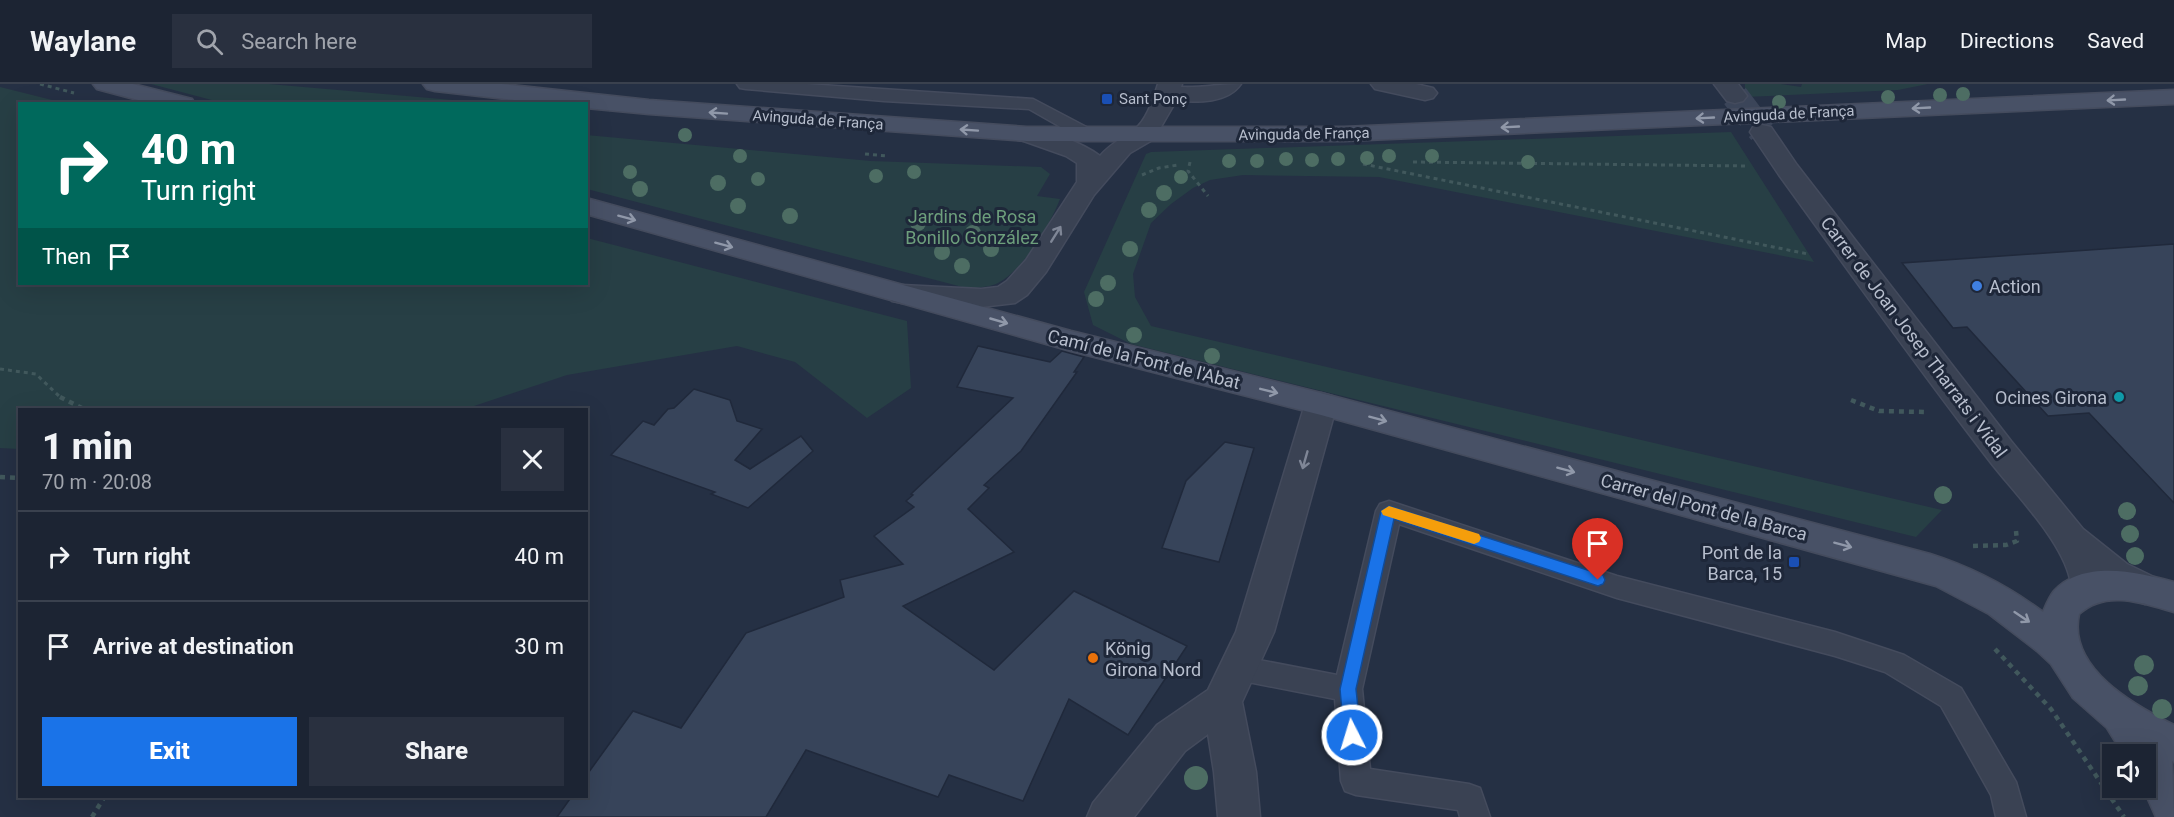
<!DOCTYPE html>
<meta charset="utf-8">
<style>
:root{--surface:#1c2433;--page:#29303f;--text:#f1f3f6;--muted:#a0a4ac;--line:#3a414e;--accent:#1a73e8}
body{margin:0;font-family:Roboto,sans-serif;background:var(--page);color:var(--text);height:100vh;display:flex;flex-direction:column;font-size:22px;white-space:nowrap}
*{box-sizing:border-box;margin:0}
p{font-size:20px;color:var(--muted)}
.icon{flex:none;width:33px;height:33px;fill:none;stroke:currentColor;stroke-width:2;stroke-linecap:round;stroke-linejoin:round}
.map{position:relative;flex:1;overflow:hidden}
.panel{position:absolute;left:18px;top:324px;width:570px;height:390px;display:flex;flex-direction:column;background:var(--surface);border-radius:0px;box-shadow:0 6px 24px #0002,0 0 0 2px var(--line)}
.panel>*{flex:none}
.top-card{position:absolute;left:18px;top:18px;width:570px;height:183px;border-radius:0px;box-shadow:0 6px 24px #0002,0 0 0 2px var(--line);background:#00695c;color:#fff;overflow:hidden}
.controls{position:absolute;left:2102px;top:660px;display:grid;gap:12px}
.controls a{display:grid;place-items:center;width:54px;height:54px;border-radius:0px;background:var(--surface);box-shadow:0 6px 24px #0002,0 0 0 2px var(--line);font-size:30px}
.pin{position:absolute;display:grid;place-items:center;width:51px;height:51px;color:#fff;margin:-62px -26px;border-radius:50% 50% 50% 0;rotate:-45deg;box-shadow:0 0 6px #0007}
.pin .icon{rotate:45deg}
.me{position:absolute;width:66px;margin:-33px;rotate:355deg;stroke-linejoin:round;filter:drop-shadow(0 0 4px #0008)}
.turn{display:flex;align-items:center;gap:21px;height:126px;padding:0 24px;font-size:27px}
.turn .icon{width:78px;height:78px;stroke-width:2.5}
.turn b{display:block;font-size:42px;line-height:51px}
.then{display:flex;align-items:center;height:57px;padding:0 24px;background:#0003;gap:12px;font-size:22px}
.round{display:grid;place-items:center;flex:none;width:63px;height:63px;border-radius:0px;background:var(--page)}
.head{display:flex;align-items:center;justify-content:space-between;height:102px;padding:0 24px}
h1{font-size:36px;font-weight:800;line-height:45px}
.action{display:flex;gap:12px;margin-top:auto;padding:12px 24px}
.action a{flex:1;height:69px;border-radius:0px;background:var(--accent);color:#fff;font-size:24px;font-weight:800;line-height:69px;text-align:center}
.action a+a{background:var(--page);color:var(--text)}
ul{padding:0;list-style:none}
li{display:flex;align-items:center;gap:18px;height:90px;padding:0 24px;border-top:2px solid var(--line)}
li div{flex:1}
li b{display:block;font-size:22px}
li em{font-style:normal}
header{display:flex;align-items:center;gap:36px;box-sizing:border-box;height:84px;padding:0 30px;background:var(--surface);border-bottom:2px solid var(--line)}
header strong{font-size:28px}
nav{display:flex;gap:33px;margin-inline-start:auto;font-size:21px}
.search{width:420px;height:54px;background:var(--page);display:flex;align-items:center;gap:15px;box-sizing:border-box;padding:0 21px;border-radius:0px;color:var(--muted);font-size:22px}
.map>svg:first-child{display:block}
.green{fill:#273f45}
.building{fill:#37445a;stroke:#20293b;stroke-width:1.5}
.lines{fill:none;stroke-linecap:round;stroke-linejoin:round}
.street-tunnel{stroke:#3b4559;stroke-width:27;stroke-dasharray:27 14;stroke-linecap:butt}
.lane-casing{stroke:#444b5d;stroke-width:3}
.street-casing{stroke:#444b5d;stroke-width:3}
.secondary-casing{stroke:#444b5d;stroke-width:3}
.path-far1{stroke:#41585c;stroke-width:3;stroke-dasharray:4 4;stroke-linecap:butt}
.path{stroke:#41585c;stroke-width:4.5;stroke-dasharray:5 5;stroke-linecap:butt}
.lane{fill:#3a4253;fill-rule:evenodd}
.street{fill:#3a4253;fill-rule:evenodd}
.secondary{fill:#485166;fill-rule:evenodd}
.tree{fill:#4d6d63}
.oneway{stroke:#9098a9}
.oneway2{stroke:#7f8696}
.route{fill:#1a73e8;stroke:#114b97;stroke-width:1.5}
.slow{fill:#f59e0b}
.transit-dot{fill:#1a4fb4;stroke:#1e2739;stroke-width:2}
.shop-dot{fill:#3f7fe0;stroke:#1e2739;stroke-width:2}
.culture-dot{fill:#0f9aa8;stroke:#1e2739;stroke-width:2}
.food-dot{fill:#e8710a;stroke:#1e2739;stroke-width:2}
.labels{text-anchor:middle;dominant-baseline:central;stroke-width:6;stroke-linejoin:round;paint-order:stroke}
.far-poi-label{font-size:15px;fill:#b7becd;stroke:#1e2739;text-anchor:start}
.far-street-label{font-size:15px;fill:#b7becd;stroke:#1e2739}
.park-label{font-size:18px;fill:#6d9f7c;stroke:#1e2739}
.poi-label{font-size:18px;fill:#b7becd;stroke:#1e2739;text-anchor:start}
.street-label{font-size:18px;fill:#b7becd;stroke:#1e2739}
</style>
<header>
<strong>Waylane</strong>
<div class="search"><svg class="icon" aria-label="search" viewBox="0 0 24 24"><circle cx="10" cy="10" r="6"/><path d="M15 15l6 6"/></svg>Search here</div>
<nav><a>Map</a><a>Directions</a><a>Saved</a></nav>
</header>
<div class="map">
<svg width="2174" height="733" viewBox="0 0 2174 733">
<rect width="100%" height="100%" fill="#253044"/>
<path class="green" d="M 151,0 L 269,0 L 487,19 L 223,19 Z
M 1745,0 L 1781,0 L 1801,3 L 1802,0 L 1928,0 L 1898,6 L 1745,13 Z
M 0,3 L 64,19 L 20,20 L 20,200 L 586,200 L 587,154 L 907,237 L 911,304 L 867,334 L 795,278 L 737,262 L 567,291 L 465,325 L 20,326 L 19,365 L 0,364 Z
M 1731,48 L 1814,178 L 1379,93 L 1243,91 L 1210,96 L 1193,104 L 1171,120 L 1151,139 L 1133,190 L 1135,213 L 1151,242 L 1942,426 L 1916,453 L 1131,260 L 1093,241 L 1084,208 L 1146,70 L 1151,68 Z
M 586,51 L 871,77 L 1041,83 L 1050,90 L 1037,112 L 1060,115 C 1050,141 1023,186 998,199 C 991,203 979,203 970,205 L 587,105 Z"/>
<path class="building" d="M 2174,160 L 2174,419 L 2089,329 L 2048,332 L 1967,243 L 1953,244 L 1902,179 Z
M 978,262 L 1050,278 L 1062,267 L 1084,273 L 1074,288 L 1077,288 L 1021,367 L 984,401 L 989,404 L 968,425 L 1014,468 L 903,522 L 994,586 L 1074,507 L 1187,562 L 1128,651 L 1069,615 L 1023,717 L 949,691 L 938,713 L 806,666 L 766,733 L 557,733 L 572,712 L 586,712 L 586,692 L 633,627 L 681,644 L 746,549 L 844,513 L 840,496 L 903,480 L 874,452 L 914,423 L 906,417 L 913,411 L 911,410 L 1013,314 L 957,303 Z
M 694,305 L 730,316 L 737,337 L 762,345 L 735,376 L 750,385 L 801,352 L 813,367 L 748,424 L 711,410 L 715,408 L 611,371 L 643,337 L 654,341 L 668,325 L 674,324 Z
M 1225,358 L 1254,364 L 1219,478 L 1162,464 L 1186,397 Z"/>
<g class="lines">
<path class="street-tunnel" d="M 1735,12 L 1762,48"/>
<defs>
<path id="lane" d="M 737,0 L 806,0 L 1033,15 L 1092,46 L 1095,50 L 1092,54 L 1080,54 L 1029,25 L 884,17 L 746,5 L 740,4 Z
M 1389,417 L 1617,492 L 1835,548 L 1904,571 L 1961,604 L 2016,698 L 2026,733 L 1996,733 L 1991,711 L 1941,622 L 1885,588 L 1835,572 L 1617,514 L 1399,440 L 1362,605 L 1370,685 L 1469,700 L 1480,704 L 1490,733 L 1460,733 L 1458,726 L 1356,711 L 1345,707 L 1341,697 L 1335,615 L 1238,596 L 1228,592 L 1224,584 L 1228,576 L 1238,572 L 1337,591 L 1376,427 L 1380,420 Z"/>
<path id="street" d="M 1158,0 L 1182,0 L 1181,3 C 1201,4 1220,0 1241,0 C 1227,20 1197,18 1176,17 L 1154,55 L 1130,69 L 1094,111 L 1046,188 L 1027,211 L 1015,219 L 981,223 L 902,219 L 892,217 L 887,210 L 892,203 L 902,201 L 981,205 L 998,203 L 1007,197 L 1026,176 L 1077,98 L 1077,79 L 1066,72 L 1018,55 L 1015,50 L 1018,45 C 1037,40 1085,60 1100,72 C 1112,58 1121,56 1134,46 C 1147,36 1153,15 1158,0 Z
M 1371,0 L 1416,0 L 1433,4 L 1437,9 L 1433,14 L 1425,16 L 1375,5 Z
M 1714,0 L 1738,0 L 1747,12 L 1743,17 L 1735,19 L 1727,17 Z
M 1762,41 L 1771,43 L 1797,81 L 2011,357 L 2083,445 L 2127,480 L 2158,495 L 2163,505 L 2158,515 L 2145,520 L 2106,503 C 2098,519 2086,522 2069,516 L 2064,506 L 2070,495 C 2061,455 2013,408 1988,375 C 1916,282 1848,186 1779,91 L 1750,48 L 1753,43 Z
M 1321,309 L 1332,312 L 1337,320 L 1274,548 L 1242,618 L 1256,688 L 1260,733 L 1218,733 L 1214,688 L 1208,650 L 1185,667 L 1134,733 L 1087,733 L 1093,719 L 1157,641 L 1208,606 L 1236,548 L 1305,320 L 1310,312 Z"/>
<path id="secondary" d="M 93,0 L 133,0 L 192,15 L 195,20 L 153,20 L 97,5 Z
M 423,0 L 502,0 L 649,16 L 1027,43 L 1344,43 L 2174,6 L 2174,20 L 1344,57 L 1027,57 L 649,30 L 586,24 L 586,20 L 549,20 L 435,7 L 427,5 Z
M 586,114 L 1071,247 L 1321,309 L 1930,470 C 1971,483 2008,502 2043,528 C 2046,521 2049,513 2054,507 C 2083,475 2138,488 2174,498 L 2174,528 C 2143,519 2106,505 2079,530 C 2067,584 2134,621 2174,641 L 2174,678 L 2172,677 L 2174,733 L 2156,733 L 2143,704 L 2145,704 L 2145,670 L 2123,670 L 2107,644 L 2073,614 L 2051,580 L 2037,567 L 1989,530 L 1936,502 L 1321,331 L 1071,267 L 586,130 Z"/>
</defs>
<use href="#lane" class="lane-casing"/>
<use href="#street" class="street-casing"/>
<use href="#secondary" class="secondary-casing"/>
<path class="path-far1" d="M 40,0 L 74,9
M 865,70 L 887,72
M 1190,78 L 1188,87 L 1208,112
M 1413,78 L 1748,82
M 1363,80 L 1808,170
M 1142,91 L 1159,84 L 1178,81
M 0,285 L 36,290 L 61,314"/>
<path class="path" d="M 60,313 L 86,326
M 1851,316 L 1879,327 L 1926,328
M 0,393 L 20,394
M 1973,462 L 2006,461 L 2017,457 L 2016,447
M 1995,565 L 2051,625 L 2124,733
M 92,733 L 105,712"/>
<use href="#lane" class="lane"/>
<use href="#street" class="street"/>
<use href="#secondary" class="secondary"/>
</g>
<g class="tree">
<circle cx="1963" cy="10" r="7"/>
<circle cx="1940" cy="11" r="7"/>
<circle cx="1888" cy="13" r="7"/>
<circle cx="1779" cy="18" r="7"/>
<circle cx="685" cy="51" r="7"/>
<circle cx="740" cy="72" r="7"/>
<circle cx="1389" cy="72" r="7"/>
<circle cx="1432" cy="72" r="7"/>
<circle cx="1367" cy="74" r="7"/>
<circle cx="1286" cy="75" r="7"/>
<circle cx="1338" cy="75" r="7"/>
<circle cx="1312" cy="76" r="7"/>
<circle cx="1229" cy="77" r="7"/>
<circle cx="1257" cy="77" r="7"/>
<circle cx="1528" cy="78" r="7"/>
<circle cx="630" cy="88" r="7"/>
<circle cx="914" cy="88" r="7"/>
<circle cx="876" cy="92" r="7"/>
<circle cx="1181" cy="93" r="7"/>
<circle cx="758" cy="95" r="7"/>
<circle cx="718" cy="99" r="8"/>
<circle cx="640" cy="105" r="8"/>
<circle cx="1164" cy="109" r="8"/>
<circle cx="738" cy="122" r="8"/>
<circle cx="1149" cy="126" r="8"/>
<circle cx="790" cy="132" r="8"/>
<circle cx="918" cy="139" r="8"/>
<circle cx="973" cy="149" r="8"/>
<circle cx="991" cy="165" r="8"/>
<circle cx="1130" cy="165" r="8"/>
<circle cx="942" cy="168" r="8"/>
<circle cx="962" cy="182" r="8"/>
<circle cx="1108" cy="199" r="8"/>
<circle cx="1096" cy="215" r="8"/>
<circle cx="1134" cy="251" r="8"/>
<circle cx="1212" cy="272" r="8"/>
<circle cx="1943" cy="411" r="9"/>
<circle cx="2127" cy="427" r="9"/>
<circle cx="2130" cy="450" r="9"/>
<circle cx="2135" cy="472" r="9"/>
<circle cx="2144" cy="581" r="10"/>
<circle cx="2138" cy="602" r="10"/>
<circle cx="2162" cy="625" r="10"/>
<circle cx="1196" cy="694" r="12"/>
</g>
<defs><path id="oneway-shaft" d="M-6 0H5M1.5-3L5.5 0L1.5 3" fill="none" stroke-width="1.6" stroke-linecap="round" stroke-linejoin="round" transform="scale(1.5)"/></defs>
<g class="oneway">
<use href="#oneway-shaft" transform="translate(2116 16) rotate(177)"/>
<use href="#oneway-shaft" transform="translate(1921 24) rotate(177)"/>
<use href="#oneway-shaft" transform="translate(718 29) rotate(-176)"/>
<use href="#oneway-shaft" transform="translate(1705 34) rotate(177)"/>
<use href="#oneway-shaft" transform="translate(1510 43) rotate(177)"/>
<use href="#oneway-shaft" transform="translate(969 46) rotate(-176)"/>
<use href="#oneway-shaft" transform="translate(627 134) rotate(15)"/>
<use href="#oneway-shaft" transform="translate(724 161) rotate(15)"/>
<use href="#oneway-shaft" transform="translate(999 237) rotate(16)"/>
<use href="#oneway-shaft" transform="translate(1269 307) rotate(14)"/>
<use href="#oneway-shaft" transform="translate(1378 335) rotate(15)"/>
<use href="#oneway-shaft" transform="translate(1566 386) rotate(15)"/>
<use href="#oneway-shaft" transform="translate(1843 461) rotate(15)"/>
<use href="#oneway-shaft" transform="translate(2022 533) rotate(34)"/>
</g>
<g class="oneway2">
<use href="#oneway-shaft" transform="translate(1056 150) rotate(-58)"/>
<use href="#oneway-shaft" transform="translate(1305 376) rotate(106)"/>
</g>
<path class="route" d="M 1389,422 L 1603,491 L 1605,496 L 1603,500 L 1598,502 L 1394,435 L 1356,605 L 1361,651 L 1358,656 L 1352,658 L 1346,656 L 1344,651 L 1340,605 L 1381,427 Z"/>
<path class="slow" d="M 1389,422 L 1479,450 L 1481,454 L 1479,458 L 1474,460 L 1383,431 L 1381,427 Z"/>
<g class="transit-dot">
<rect x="1101" y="9" width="12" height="12" rx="3"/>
<rect x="1788" y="472" width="12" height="12" rx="3"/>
</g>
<circle class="shop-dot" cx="1977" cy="202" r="6"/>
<circle class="culture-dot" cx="2119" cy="313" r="6"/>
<circle class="food-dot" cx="1093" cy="574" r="6"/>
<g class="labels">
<g class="far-poi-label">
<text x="1119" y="15">Sant Ponç</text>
</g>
<g class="far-street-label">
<text transform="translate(1789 30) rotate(-3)">Avinguda de França</text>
<text transform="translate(818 36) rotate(4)">Avinguda de França</text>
<text transform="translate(1304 50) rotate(-1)">Avinguda de França</text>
</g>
<g class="park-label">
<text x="972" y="132">Jardins de Rosa<tspan x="972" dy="21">Bonillo González</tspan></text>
</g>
<g class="poi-label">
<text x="1989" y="202">Action</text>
<text x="2107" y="313" text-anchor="end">Ocines Girona</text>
<text x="1782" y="468" text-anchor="end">Pont de la<tspan x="1782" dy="21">Barca, 15</tspan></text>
<text x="1105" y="564">König<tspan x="1105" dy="21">Girona Nord</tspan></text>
</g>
<g class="street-label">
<text transform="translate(1914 253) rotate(53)">Carrer de Joan Josep Tharrats i Vidal</text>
<text transform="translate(1144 275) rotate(14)">Camí de la Font de l'Abat</text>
<text transform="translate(1704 423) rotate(15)">Carrer del Pont de la Barca</text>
</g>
</g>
</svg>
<div class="controls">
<a><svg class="icon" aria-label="sound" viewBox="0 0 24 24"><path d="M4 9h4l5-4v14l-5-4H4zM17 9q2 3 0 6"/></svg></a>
</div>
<div class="pin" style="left:1598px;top:496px;background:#d93025"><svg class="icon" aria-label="arrive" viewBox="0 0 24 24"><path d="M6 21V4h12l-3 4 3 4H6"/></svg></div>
<svg class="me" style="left:1352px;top:651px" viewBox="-20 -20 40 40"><circle r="17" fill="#1a73e8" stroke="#fff" stroke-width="3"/><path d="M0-11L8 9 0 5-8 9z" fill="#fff"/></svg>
<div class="top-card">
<div class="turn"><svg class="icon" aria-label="right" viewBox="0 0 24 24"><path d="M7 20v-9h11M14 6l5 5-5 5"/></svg><div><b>40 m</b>Turn right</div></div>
<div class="then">Then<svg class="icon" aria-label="arrive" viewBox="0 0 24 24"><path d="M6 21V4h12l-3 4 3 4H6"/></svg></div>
</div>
<section class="panel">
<div class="head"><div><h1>1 min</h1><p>70 m · 20:08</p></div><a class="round"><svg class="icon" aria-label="close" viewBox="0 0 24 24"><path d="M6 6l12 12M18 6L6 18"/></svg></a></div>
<ul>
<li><svg class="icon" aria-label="right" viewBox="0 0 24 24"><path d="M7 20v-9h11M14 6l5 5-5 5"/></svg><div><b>Turn right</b></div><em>40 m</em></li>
<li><svg class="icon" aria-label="arrive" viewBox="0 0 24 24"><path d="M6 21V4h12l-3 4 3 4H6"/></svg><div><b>Arrive at destination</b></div><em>30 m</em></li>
</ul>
<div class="action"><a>Exit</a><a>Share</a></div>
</section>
</div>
